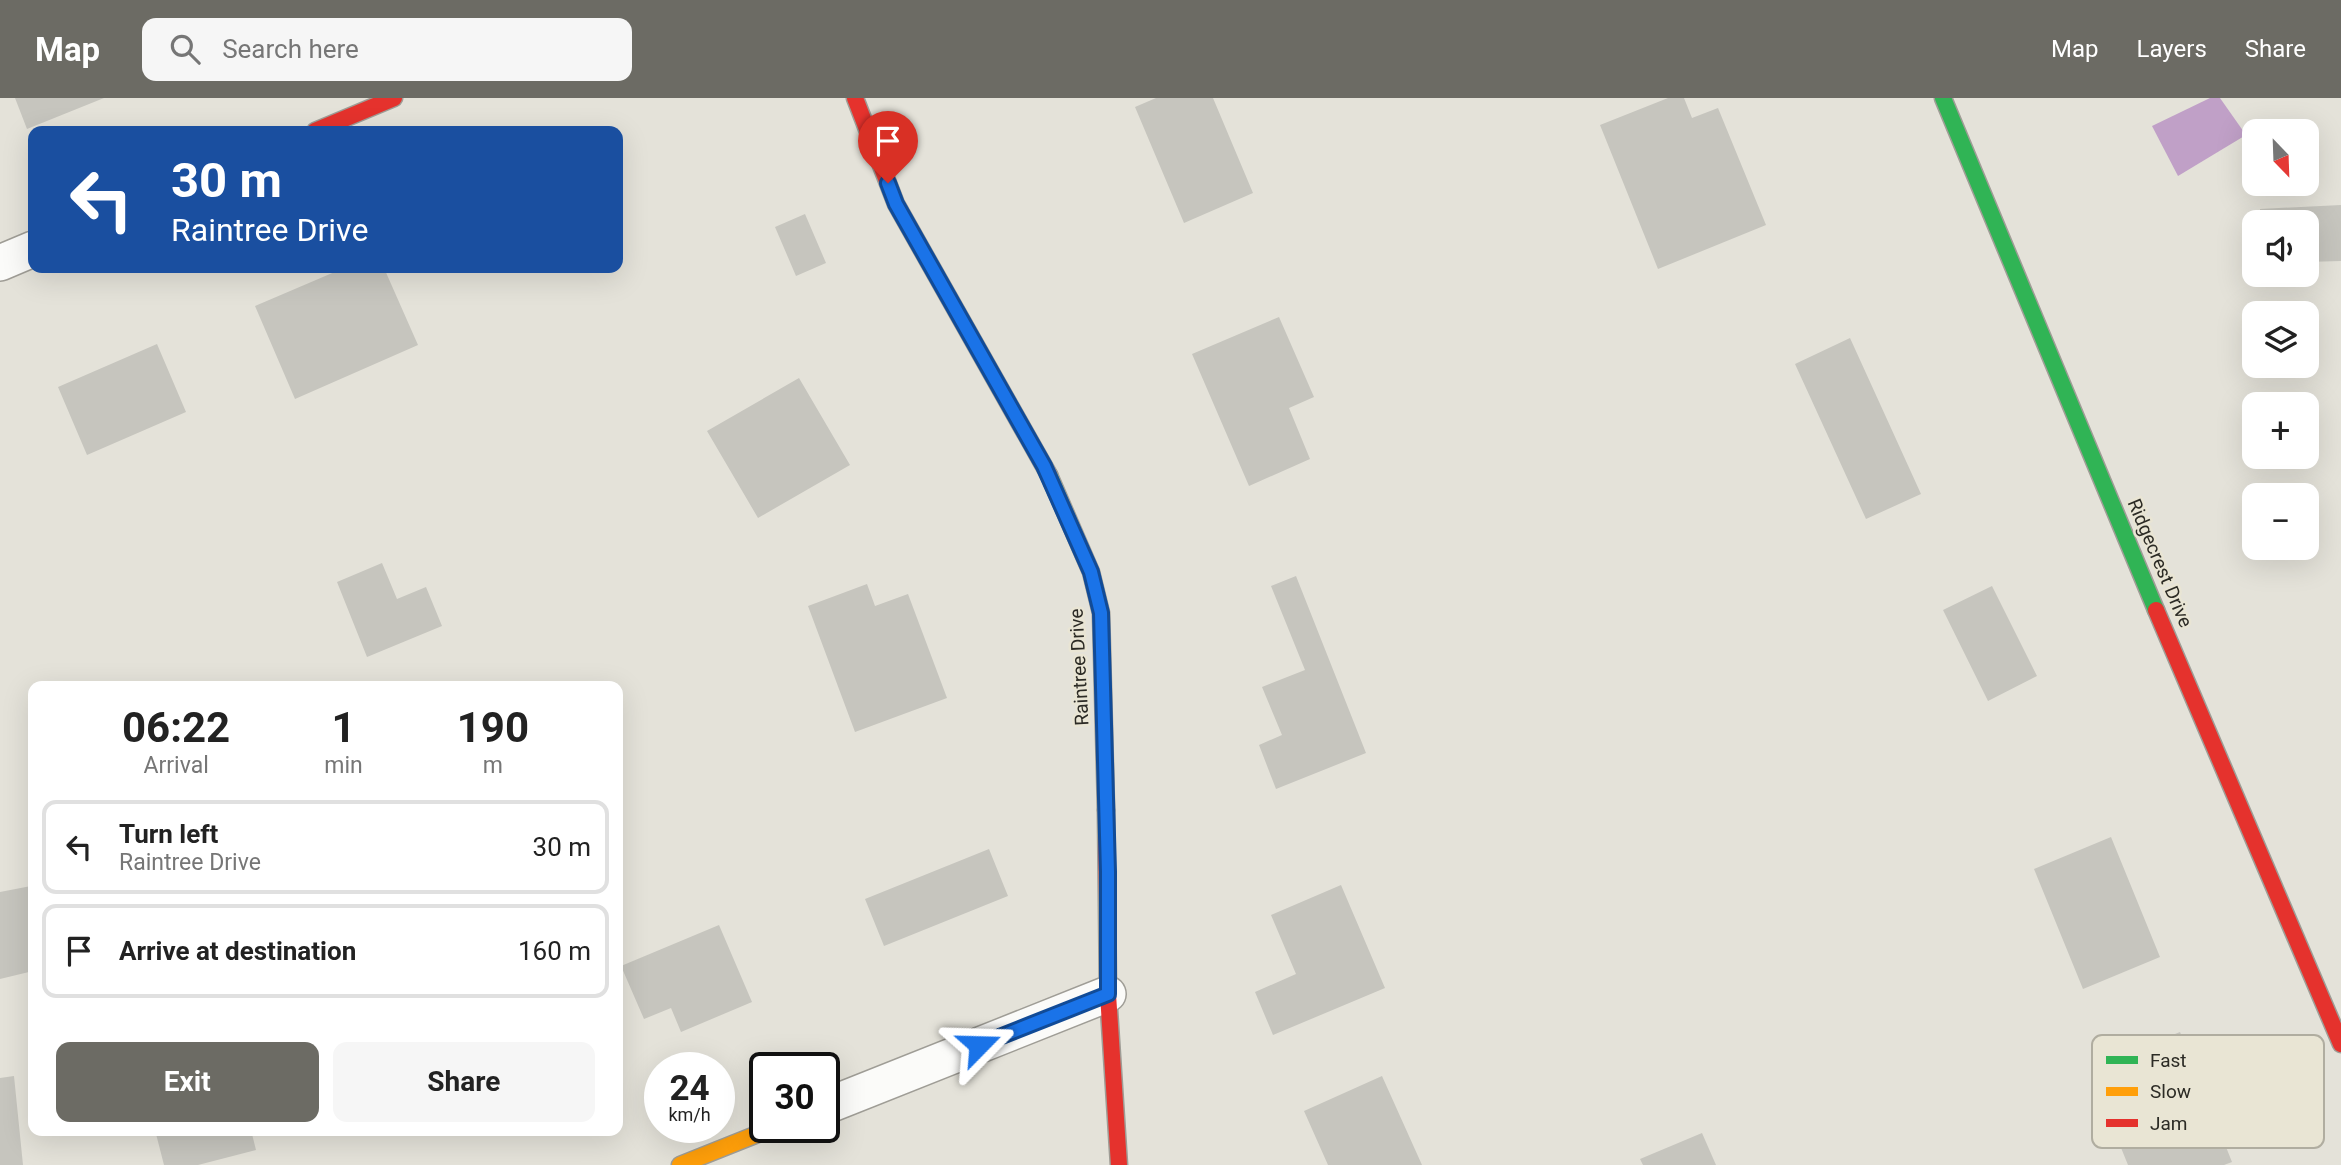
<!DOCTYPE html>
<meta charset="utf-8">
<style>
:root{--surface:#fff;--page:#f6f6f6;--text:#222;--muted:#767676;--line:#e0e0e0;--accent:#6c6b64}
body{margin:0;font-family:Roboto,sans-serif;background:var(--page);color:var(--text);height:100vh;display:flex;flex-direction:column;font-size:26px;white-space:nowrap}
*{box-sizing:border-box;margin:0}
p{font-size:23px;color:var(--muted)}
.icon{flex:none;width:38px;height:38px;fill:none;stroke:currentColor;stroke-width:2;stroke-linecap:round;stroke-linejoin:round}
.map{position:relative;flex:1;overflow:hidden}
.panel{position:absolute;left:28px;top:583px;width:595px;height:455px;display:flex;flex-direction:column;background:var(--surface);border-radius:14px;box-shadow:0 7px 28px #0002}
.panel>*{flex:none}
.top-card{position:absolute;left:28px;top:28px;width:595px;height:147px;border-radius:14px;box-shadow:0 7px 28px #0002;background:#1a4fa0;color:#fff;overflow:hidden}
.needle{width:46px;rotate:157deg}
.buttons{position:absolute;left:2242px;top:21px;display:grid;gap:14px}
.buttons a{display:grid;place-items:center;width:77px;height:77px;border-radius:14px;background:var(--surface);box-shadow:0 7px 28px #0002;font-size:35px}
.speed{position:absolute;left:644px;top:954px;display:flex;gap:14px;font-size:35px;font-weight:700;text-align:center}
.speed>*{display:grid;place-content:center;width:91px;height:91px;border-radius:50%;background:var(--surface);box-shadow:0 7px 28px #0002;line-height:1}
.speed small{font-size:18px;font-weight:400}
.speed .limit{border:4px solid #111;border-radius:10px;background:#fff;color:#111}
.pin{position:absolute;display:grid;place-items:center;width:60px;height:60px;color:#fff;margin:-72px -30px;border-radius:50% 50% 50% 0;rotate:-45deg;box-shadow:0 0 7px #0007}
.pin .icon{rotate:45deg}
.me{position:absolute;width:77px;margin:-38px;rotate:68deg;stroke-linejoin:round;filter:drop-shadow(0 0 5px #0008)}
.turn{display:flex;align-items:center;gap:24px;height:147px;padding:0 28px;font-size:32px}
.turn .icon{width:91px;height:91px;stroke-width:2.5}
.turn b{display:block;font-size:49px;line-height:60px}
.eta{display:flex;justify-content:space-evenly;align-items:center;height:119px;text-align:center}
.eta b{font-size:42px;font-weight:700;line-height:49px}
.action{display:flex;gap:14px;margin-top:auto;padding:14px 28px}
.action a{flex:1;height:80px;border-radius:14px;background:var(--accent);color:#fff;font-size:28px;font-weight:700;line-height:80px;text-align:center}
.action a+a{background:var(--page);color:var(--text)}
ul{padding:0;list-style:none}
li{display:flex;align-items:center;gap:21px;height:94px;margin:0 14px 10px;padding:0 14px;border:4px solid var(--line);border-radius:14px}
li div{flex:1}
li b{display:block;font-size:26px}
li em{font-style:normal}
header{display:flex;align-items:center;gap:42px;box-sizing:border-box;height:98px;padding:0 35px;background:var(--accent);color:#fff}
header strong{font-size:33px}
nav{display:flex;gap:38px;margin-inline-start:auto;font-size:24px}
.search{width:490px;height:63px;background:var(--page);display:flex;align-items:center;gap:18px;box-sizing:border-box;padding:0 24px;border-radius:14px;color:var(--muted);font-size:26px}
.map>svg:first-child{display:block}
.water{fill:#c0a0c7}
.building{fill:#c6c5be}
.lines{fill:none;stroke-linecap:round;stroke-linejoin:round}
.street-casing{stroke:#9f9d96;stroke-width:38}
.fast-casing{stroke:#9f9d96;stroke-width:19}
.slow-casing{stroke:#9f9d96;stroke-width:19}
.jam-casing{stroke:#9f9d96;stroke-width:19}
.street{stroke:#fbfbf9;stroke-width:35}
.fast{stroke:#30b455;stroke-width:16}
.slow{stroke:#ff9f0a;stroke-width:16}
.jam{stroke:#e5322d;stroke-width:16}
.route-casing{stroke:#114b97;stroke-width:18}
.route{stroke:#1a73e8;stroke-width:12}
.labels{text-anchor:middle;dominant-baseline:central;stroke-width:5;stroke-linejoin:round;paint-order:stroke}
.street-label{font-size:19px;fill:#2c2b25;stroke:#e9e5d4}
.key{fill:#e9e5d4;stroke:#b0ada0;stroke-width:2}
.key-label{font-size:19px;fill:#2c2b25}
</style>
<header>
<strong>Map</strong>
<div class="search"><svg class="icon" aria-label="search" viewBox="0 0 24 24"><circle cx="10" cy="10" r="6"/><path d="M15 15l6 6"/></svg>Search here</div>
<nav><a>Map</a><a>Layers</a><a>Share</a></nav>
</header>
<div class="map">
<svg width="2341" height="1067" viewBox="0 0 2341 1067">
<rect width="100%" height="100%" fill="#e4e2d9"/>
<path class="water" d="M 2210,0 L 2220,0 L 2246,37 L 2178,78 L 2152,28 Z"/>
<path class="building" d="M 15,0 L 104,0 L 27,31 Z
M 1156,0 L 1213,0 L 1253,95 L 1184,125 L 1135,9 Z
M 1668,0 L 1684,0 L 1692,20 L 1718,10 L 1766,127 L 1658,171 L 1600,27 Z
M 2341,107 L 2341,163 L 2306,164 L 2306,124 L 2260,124 L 2260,111 Z
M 805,116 L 826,165 L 796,178 L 775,129 Z
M 344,170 L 384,170 L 418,247 L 295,301 L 255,208 Z
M 1279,219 L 1314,299 L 1289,310 L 1310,361 L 1249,388 L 1192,256 Z
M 1850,240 L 1921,396 L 1866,421 L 1795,266 Z
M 157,246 L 186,314 L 87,357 L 58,289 Z
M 799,280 L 850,367 L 758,420 L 707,333 Z
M 382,465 L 397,501 L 426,489 L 442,528 L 367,559 L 337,484 Z
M 1296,478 L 1366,655 L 1276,691 L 1259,647 L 1282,637 L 1262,589 L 1305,572 L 1271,488 Z
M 867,486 L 875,508 L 908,496 L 947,600 L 855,634 L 808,508 Z
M 1992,488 L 2037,578 L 1988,603 L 1943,512 Z
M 2111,739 L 2160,859 L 2083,891 L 2034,771 Z
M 989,751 L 1008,798 L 884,848 L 865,801 Z
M 1341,787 L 1385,890 L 1273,937 L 1255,894 L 1296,876 L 1271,817 Z
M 31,788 L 33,873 L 0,881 L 0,794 Z
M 719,827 L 752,904 L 681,934 L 671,910 L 644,921 L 621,868 Z
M 2180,934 L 2232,1064 L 2224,1067 L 2128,1067 L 2113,1030 L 2134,1022 L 2110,962 Z
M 14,978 L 23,1067 L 0,1067 L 0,980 Z
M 1382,978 L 1422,1067 L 1328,1067 L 1304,1013 Z
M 155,1032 L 251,1032 L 256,1052 L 198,1067 L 164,1067 Z
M 1702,1035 L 1716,1067 L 1643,1067 L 1640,1061 Z"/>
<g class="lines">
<defs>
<path id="street" d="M 0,165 L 33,151
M 824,1009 L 1108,896"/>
<path id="fast" d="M 1943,0 L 2156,512
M 1049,377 L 1091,474 L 1101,515 L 1106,712"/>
<path id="slow" d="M 680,1067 L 775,1029"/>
<path id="jam" d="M 855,0 L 896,106 L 1049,377
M 315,33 L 394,0
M 2156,512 L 2341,946
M 1106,712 L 1108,896 L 1119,1067"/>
</defs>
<use href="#street" class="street-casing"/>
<use href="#fast" class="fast-casing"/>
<use href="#slow" class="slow-casing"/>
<use href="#jam" class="jam-casing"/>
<use href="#street" class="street"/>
<use href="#fast" class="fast"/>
<use href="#slow" class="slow"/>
<use href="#jam" class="jam"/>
</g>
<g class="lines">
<defs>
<path id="route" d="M 888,85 L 896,106 L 1044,368 L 1091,474 L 1101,515 L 1108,774 L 1108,896 L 979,947"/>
</defs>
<use href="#route" class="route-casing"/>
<use href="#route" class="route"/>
</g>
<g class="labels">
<g class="street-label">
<text transform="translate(2160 465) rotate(67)">Ridgecrest Drive</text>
<text transform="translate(1079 569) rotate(-93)">Raintree Drive</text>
</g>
</g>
<rect x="2092" y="937" width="232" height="113" rx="10" class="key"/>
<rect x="2106" y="958" width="32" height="8" fill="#30b455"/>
<rect x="2106" y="989" width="32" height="9" fill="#ff9f0a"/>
<rect x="2106" y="1021" width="32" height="8" fill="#e5322d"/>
<g class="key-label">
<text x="2150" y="969">Fast</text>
<text x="2150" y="1000">Slow</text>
<text x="2150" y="1032">Jam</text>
</g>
</svg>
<div class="buttons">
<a><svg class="needle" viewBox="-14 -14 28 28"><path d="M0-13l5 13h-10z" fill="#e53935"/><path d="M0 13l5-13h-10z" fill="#767676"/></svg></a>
<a><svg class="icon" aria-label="sound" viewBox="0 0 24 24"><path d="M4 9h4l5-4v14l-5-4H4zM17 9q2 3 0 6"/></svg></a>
<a><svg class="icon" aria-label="layers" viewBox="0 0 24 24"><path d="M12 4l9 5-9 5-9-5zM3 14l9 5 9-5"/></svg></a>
<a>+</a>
<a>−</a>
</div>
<div class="speed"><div>24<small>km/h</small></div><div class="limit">30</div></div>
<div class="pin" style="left:888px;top:85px;background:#d93025"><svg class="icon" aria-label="arrive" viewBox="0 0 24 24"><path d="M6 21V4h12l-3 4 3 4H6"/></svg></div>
<svg class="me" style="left:979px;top:947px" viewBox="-20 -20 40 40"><path d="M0-17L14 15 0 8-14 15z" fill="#1a73e8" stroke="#fff" stroke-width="4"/></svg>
<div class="top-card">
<div class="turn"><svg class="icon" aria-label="left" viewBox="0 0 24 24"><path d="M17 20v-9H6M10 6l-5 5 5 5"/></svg><div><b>30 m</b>Raintree Drive</div></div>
</div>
<section class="panel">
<div class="eta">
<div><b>06:22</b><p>Arrival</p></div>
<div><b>1</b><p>min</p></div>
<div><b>190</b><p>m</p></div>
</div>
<ul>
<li><svg class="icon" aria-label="left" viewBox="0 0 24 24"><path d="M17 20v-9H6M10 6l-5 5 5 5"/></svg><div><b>Turn left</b><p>Raintree Drive</p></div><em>30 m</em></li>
<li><svg class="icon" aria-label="arrive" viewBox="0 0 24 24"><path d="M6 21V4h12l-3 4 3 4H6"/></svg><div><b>Arrive at destination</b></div><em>160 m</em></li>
</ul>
<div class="action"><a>Exit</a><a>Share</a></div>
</section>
</div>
